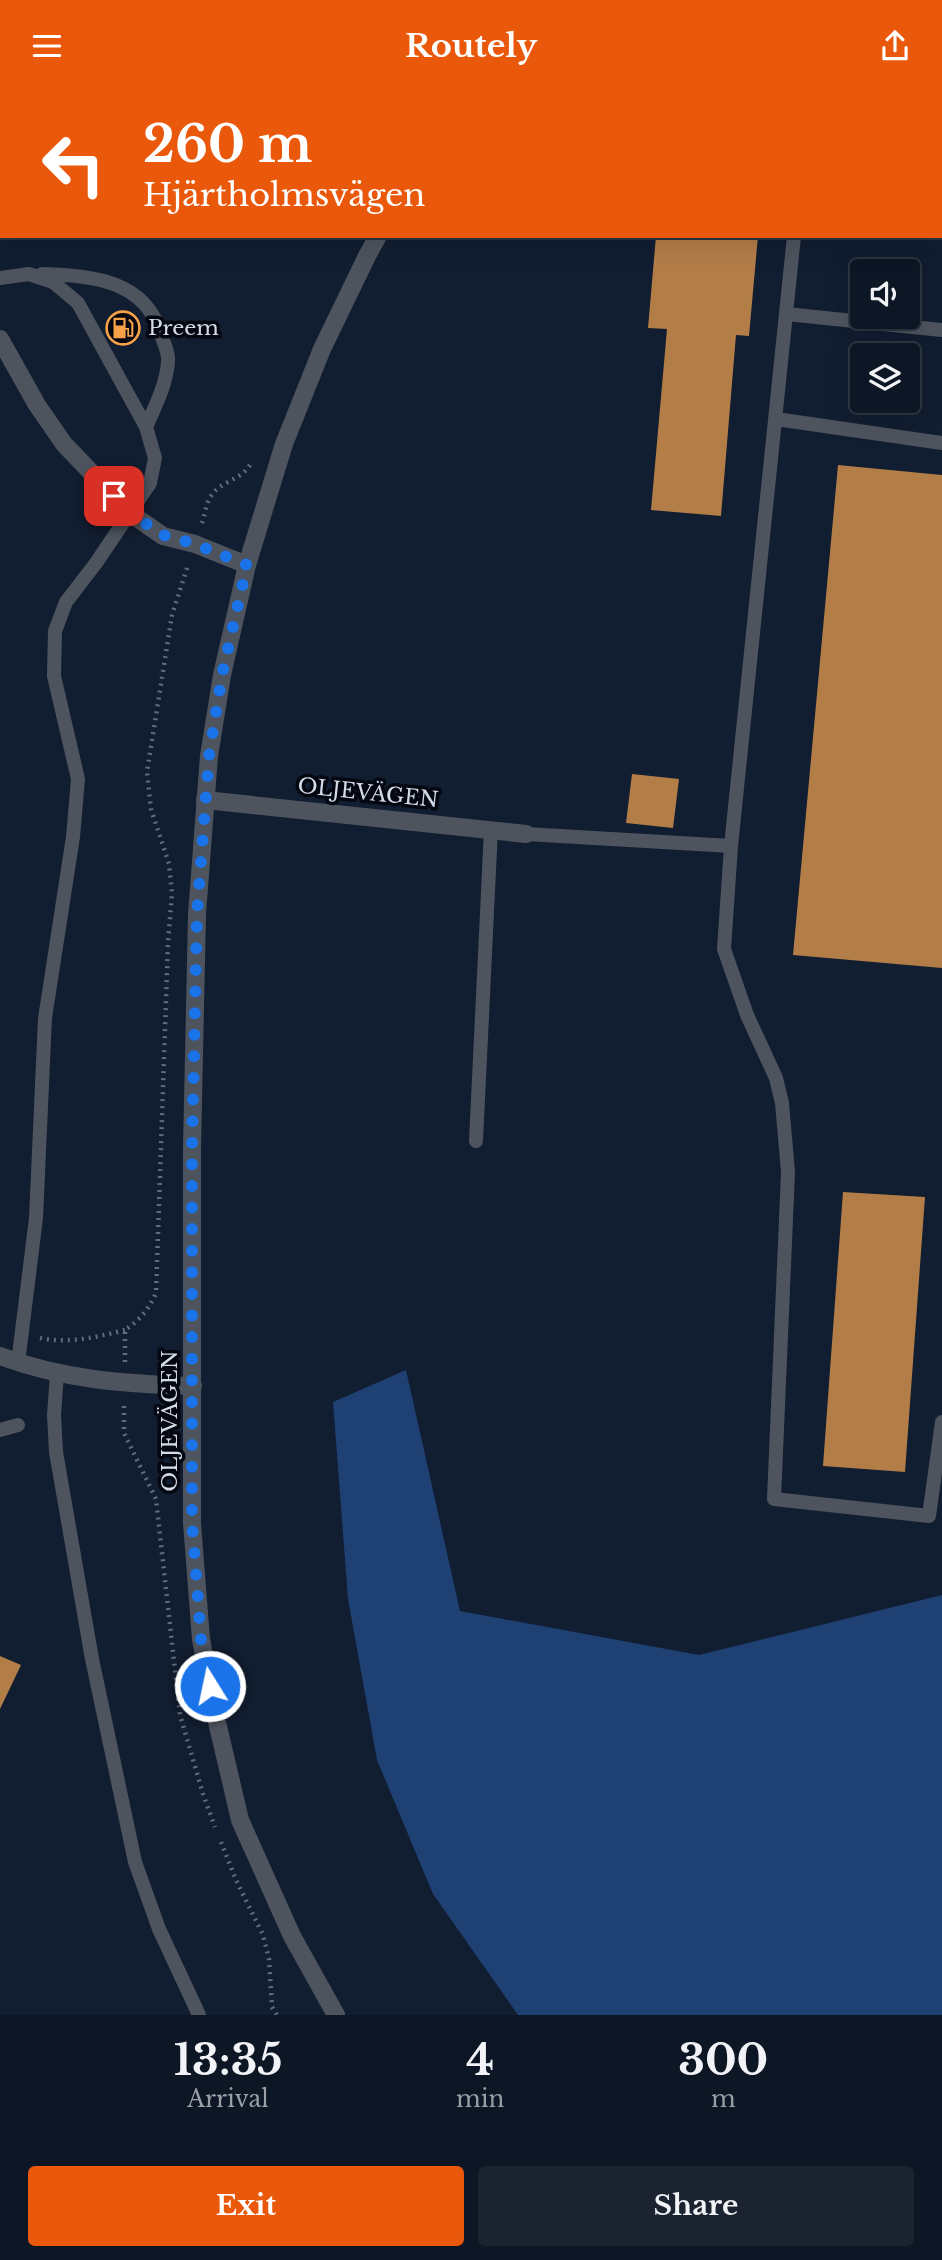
<!DOCTYPE html>
<meta charset="utf-8">
<style>
:root{--surface:#0d1624;--page:#1b2331;--text:#f1f3f6;--muted:#9a9fa6;--line:#2d3541;--accent:#ea580c}
body{margin:0;font-family:"Libre Baskerville",serif;background:var(--page);color:var(--text);height:100vh;display:flex;flex-direction:column;font-size:26px;white-space:nowrap}
*{box-sizing:border-box;margin:0}
p{font-size:23px;color:var(--muted)}
.icon{flex:none;width:38px;height:38px;fill:none;stroke:currentColor;stroke-width:2;stroke-linecap:round;stroke-linejoin:round}
.map{position:relative;height:1924px;overflow:hidden}
.sheet{display:flex;flex-direction:column;background:var(--surface);flex:1}
.sheet>*{flex:none}
.guide{position:absolute;left:0px;top:0px;width:943px;height:147px;box-shadow:0 7px 28px #0002,0 0 0 2px var(--line);background:#ea580c;color:#fff;overflow:hidden}
.tools{position:absolute;left:850px;top:168px;display:grid;gap:14px}
.tools a{display:grid;place-items:center;width:70px;height:70px;border-radius:7px;background:var(--surface);box-shadow:0 7px 28px #0002,0 0 0 2px var(--line);font-size:35px}
.pin{position:absolute;display:grid;place-items:center;width:60px;height:60px;color:#fff;margin:-30px;border-radius:14px;box-shadow:0 4px 10px #0006}
.me{position:absolute;width:77px;margin:-38px;rotate:350deg;stroke-linejoin:round;filter:drop-shadow(0 0 5px #0008)}
.turn{display:flex;align-items:center;gap:24px;height:147px;padding:0 28px;font-size:32px}
.turn .icon{width:91px;height:91px;stroke-width:2.5}
.turn b{display:block;font-size:49px;line-height:60px}
.eta{display:flex;justify-content:space-evenly;align-items:center;height:119px;text-align:center}
.eta b{font-size:42px;font-weight:800;line-height:49px}
.cta{display:flex;gap:14px;margin-top:auto;padding:14px 28px}
.cta a{flex:1;height:80px;border-radius:7px;background:var(--accent);color:#fff;font-size:28px;font-weight:800;line-height:80px;text-align:center}
.cta a+a{background:var(--page);color:var(--text)}
header{display:flex;justify-content:space-between;align-items:center;height:91px;padding:0 28px;background:var(--accent);color:#fff;font-size:32px;font-weight:800}
.map>svg:first-child{display:block}
.forest{fill:#1f4073}
.building{fill:#b37d48}
.lines{fill:none;stroke-linecap:round;stroke-linejoin:round}
.path{stroke:#606b7b;stroke-width:4.5;stroke-dasharray:2 5;stroke-linecap:butt}
.service{stroke:#4e545e;stroke-width:14}
.minor{stroke:#4e545e;stroke-width:18}
.tertiary{stroke:#4e545e;stroke-width:18}
.route{stroke:#1a73e8;stroke-width:12;stroke-dasharray:0 21.6}
.labels{text-anchor:middle;dominant-baseline:central;stroke-width:7;stroke-linejoin:round;paint-order:stroke}
.poi-label{font-size:21px;fill:#d3dbe8;stroke:#04070f;text-anchor:start}
.street-label{font-size:21px;fill:#d3dbe8;stroke:#04070f}
</style>
<header><svg class="icon" aria-label="menu" viewBox="0 0 24 24"><path d="M4 6h16M4 12h16M4 18h16"/></svg>Routely<svg class="icon" aria-label="share" viewBox="0 0 24 24"><path d="M12 15V3M7 8l5-5 5 5M5 13v7h14v-7"/></svg></header>
<div class="map">
<svg width="942" height="1924" viewBox="0 0 942 1924">
<rect width="100%" height="100%" fill="#111d30"/>
<path class="forest" d="M 27,0 L 309,0 L 28,2 Z
M 406,1279 L 460,1520 L 699,1564 L 942,1504 L 942,1924 L 518,1924 L 433,1803 L 377,1669 L 348,1508 L 333,1311 Z"/>
<path class="building" d="M 656,145 L 758,145 L 749,245 L 736,244 L 721,425 L 651,419 L 667,238 L 648,237 Z
M 838,374 L 942,384 L 942,877 L 793,864 Z
M 632,683 L 679,688 L 673,737 L 626,732 Z
M 843,1101 L 925,1106 L 905,1381 L 823,1375 Z
M 0,1565 L 21,1574 L 0,1618 Z"/>
<g class="lines">
<path class="path" d="M 202,432 C 205,424 206,412 211,405 C 220,390 243,389 251,372
M 40,1247 C 68,1253 97,1246 125,1239
M 125,1271 L 125,1239 C 140,1229 149,1218 156,1202 L 168,852 L 172,802 L 169,773 L 151,718 L 147,681 L 172,524 L 188,474
M 124,1315 L 124,1342 L 156,1408 L 180,1624 L 203,1703 L 215,1736
M 221,1751 L 236,1789 L 263,1844 L 269,1868 L 272,1916 L 277,1924"/>
<path class="service" d="M 807,2 L 807,0
M 794,145 L 731,755 L 724,858 L 747,924 L 776,987 L 782,1012 L 788,1081 L 774,1408 L 929,1425 L 942,1331
M 42,183 C 91,184 146,189 161,244 C 164,252 169,262 168,270 C 167,292 155,316 146,336
M 0,187 L 29,183 L 53,191 L 78,212 L 146,336 L 155,367 L 150,392 L 96,472 L 66,511 L 55,540 L 54,585 L 78,688 L 73,746 L 45,927 L 36,1127 L 18,1272
M 786,223 L 942,239
M 776,328 L 942,352
M 526,743 L 731,755
M 476,1050 L 491,738
M 57,1283 L 54,1324 L 56,1361 L 92,1568 L 135,1771 L 159,1838 L 199,1924
M 0,1339 L 18,1334"/>
<path class="minor" d="M 0,248 L 37,314 L 64,353 L 130,422 L 163,445 L 195,453 L 247,474
M 205,709 L 526,743
M 0,1265 C 63,1289 127,1293 193,1295"/>
<path class="tertiary" d="M 469,2 L 470,0
M 336,1924 L 292,1845 L 240,1729 L 214,1618 L 201,1548 L 192,1432 L 192,1057 L 197,823 L 209,665 L 222,584 L 247,474 L 284,353 L 322,258 L 367,165 L 378,145"/>
</g>
<g class="lines">
<path class="route" d="M 114,405 L 130,422 L 163,444 L 195,453 L 247,474 L 222,584 L 209,665 L 197,823 L 192,1057 L 192,1432 L 201,1548 L 210,1595"/>
</g>
<defs>
<symbol id="fuel-ring" viewBox="-11 -11 22 22"><circle r="9.5" fill="#04070f" stroke="#f7a148" stroke-width="1.5"/><path d="M-5.5-6h7V0h2V4h1.3V-2.5L3-4.5l.8-.8L6-3V5H2.5V1h-1V6h-7ZM-4.2-4.7v3.2H.2V-4.7Z" fill="#f7a148"/></symbol>
</defs>
<g fill-rule="evenodd">
<use href="#fuel-ring" x="104" y="218" width="38" height="38"/>
</g>
<g class="labels">
<g class="poi-label">
<text x="148" y="237">Preem</text>
</g>
<g class="street-label">
<text transform="translate(368 702) rotate(6)">OLJEVÄGEN</text>
<text transform="translate(170 1330) rotate(-90)">OLJEVÄGEN</text>
</g>
</g>
</svg>
<div class="tools">
<a><svg class="icon" aria-label="sound" viewBox="0 0 24 24"><path d="M4 9h4l5-4v14l-5-4H4zM17 9q2 3 0 6"/></svg></a>
<a><svg class="icon" aria-label="layers" viewBox="0 0 24 24"><path d="M12 4l9 5-9 5-9-5zM3 14l9 5 9-5"/></svg></a>
</div>
<div class="pin" style="left:114px;top:405px;background:#d93025"><svg class="icon" aria-label="arrive" viewBox="0 0 24 24"><path d="M6 21V4h12l-3 4 3 4H6"/></svg></div>
<svg class="me" style="left:210px;top:1595px" viewBox="-20 -20 40 40"><circle r="17" fill="#1a73e8" stroke="#fff" stroke-width="3"/><path d="M0-11L8 9 0 5-8 9z" fill="#fff"/></svg>
<div class="guide">
<div class="turn"><svg class="icon" aria-label="left" viewBox="0 0 24 24"><path d="M17 20v-9H6M10 6l-5 5 5 5"/></svg><div><b>260 m</b>Hjärtholmsvägen</div></div>
</div>
</div>
<section class="sheet">
<div class="eta">
<div><b>13:35</b><p>Arrival</p></div>
<div><b>4</b><p>min</p></div>
<div><b>300</b><p>m</p></div>
</div>
<div class="cta"><a>Exit</a><a>Share</a></div>
</section>
